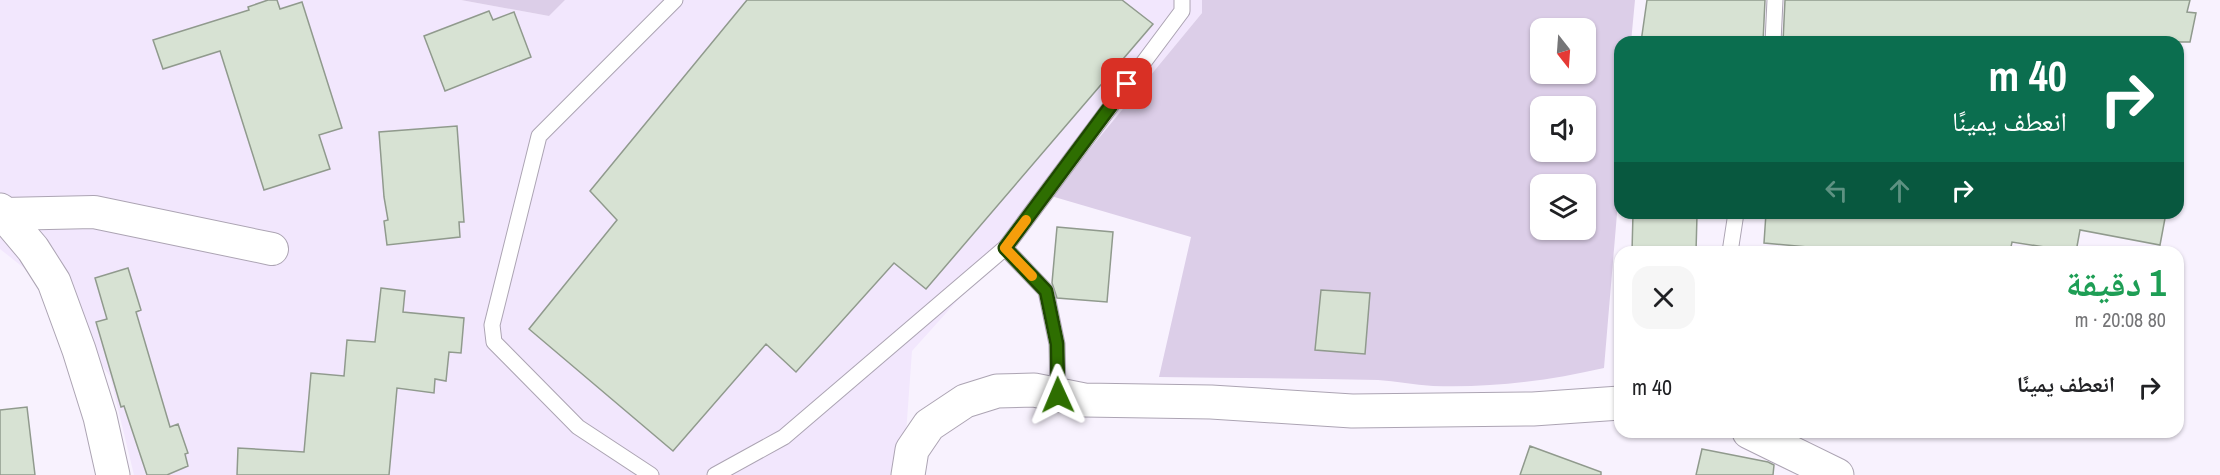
<!DOCTYPE html>
<html lang="ar">
<meta charset="utf-8">
<style>
:root{--surface:#fff;--page:#f6f6f6;--text:#202124;--muted:#757577}
body{margin:0;font-family:"Archivo Narrow","Noto Naskh Arabic",sans-serif;background:var(--page);color:var(--text);direction:rtl;height:100vh;display:flex;flex-direction:column;font-size:22px;white-space:nowrap}
*{box-sizing:border-box;margin:0}
p{font-size:20px;color:var(--muted)}
.icon{flex:none;width:33px;height:33px;fill:none;stroke:currentColor;stroke-width:2;stroke-linecap:round;stroke-linejoin:round}
.map{position:relative;flex:1;overflow:hidden;direction:ltr}
.details{position:absolute;left:1614px;top:246px;width:570px;height:192px;display:flex;flex-direction:column;background:var(--surface);border-radius:18px;box-shadow:0 2px 4px #0004;direction:rtl}
.details>*{flex:none}
.hud{position:absolute;left:1614px;top:36px;width:570px;height:183px;border-radius:18px;box-shadow:0 2px 4px #0004;direction:rtl;background:#0b6e4f;color:#fff;overflow:hidden}
.needle{width:39px;rotate:163deg}
.buttons{position:absolute;left:1530px;top:18px;display:grid;gap:12px}
.buttons a{display:grid;place-items:center;width:66px;height:66px;border-radius:12px;background:var(--surface);box-shadow:0 2px 4px #0004;font-size:30px}
.pin{position:absolute;display:grid;place-items:center;width:51px;height:51px;color:#fff;margin:-26px;border-radius:12px;box-shadow:0 3px 9px #0006}
.me{position:absolute;width:66px;margin:-33px;rotate:359deg;stroke-linejoin:round;filter:drop-shadow(0 0 4px #0008)}
.turn{display:flex;align-items:center;gap:21px;height:126px;padding:0 18px;font-size:27px}
.turn .icon{width:78px;height:78px;stroke-width:2.5}
.turn b{display:block;font-size:42px;line-height:51px}
.lanes{display:flex;align-items:center;height:57px;padding:0 18px;background:#0003;justify-content:center;gap:30px;direction:ltr}
.lanes .off{opacity:.35}
.round{display:grid;place-items:center;flex:none;width:63px;height:63px;border-radius:18px;background:var(--page)}
.headline{display:flex;align-items:center;justify-content:space-between;height:102px;padding:0 18px}
h1{font-size:36px;font-weight:700;line-height:45px;color:#1e9e55}
ul{padding:0;list-style:none}
li{display:flex;align-items:center;gap:18px;height:78px;padding:0 18px}
li div{flex:1}
li b{display:block;font-size:22px}
li em{font-style:normal}
.map>svg:first-child{display:block}
.built{fill:#f2e7fd}
.green{fill:#dccee8;fill-rule:evenodd}
.building{fill:#d7e2d3;stroke:#909a8d;stroke-width:1.5}
.lines{fill:none;stroke-linecap:round;stroke-linejoin:round}
.service-casing{stroke:#aca4b3;stroke-width:17}
.minor-casing{stroke:#aca4b3;stroke-width:34}
.tertiary-casing{stroke:#aca4b3;stroke-width:35}
.service{stroke:#fff;stroke-width:15}
.minor{stroke:#fff;stroke-width:32}
.tertiary{stroke:#fff;stroke-width:33}
.route-casing{stroke:#1e4801;stroke-width:15}
.route{stroke:#2e6e01;stroke-width:10}
.slow{stroke:#f59e0b;stroke-width:10}
</style>
<div class="map">
<svg width="2220" height="475" viewBox="0 0 2220 475">
<rect width="100%" height="100%" fill="#f8f2fe"/>
<path class="built" d="M 0,0 L 461,0 L 549,16 L 565,0 L 1202,0 L 1202,13 L 1051,196 L 912,351 L 903,475 L 134,475 L 110,376 L 24,268 L 0,249 Z"/>
<path class="green" d="M 461,0 L 565,0 L 549,16 Z
M 1202,0 L 1635,0 L 1631,42 L 1620,42 L 1620,178 L 1604,368 C 1547,381 1492,388 1433,386 C 1414,385 1396,381 1378,380 C 1305,378 1232,378 1159,377 L 1191,237 L 1051,196 L 1202,13 ZM 1540,28 L 1586,28 L 1586,74 L 1540,74 ZM 1540,106 L 1586,106 L 1586,152 L 1540,152 ZM 1540,184 L 1586,184 L 1586,230 L 1540,230 Z"/>
<path class="building" d="M 268,0 L 277,0 L 280,9 L 302,2 L 342,128 L 319,135 L 330,169 L 264,190 L 220,51 L 163,69 L 153,40 L 249,10 L 248,7 Z
M 747,0 L 1122,0 L 1153,24 L 926,289 L 894,263 L 796,372 L 766,344 L 673,451 L 529,329 L 617,220 L 590,191 Z
M 1647,0 L 1765,0 L 1763,42 L 1641,42 Z
M 1785,0 L 2190,0 L 2187,12 L 2196,13 L 2190,42 L 1783,42 Z
M 489,11 L 493,20 L 514,12 L 531,57 L 445,91 L 424,36 Z
M 457,126 L 464,222 L 459,222 L 460,237 L 387,245 L 384,221 L 388,220 L 384,197 L 379,132 Z
M 1633,213 L 1697,215 L 1696,252 L 1632,252 Z
M 1766,213 L 2166,213 L 2160,245 L 2080,230 L 2076,252 L 2012,242 L 2010,252 L 1862,252 L 1764,243 Z
M 1057,227 L 1113,232 L 1107,302 L 1057,298 L 1052,283 Z
M 128,268 L 141,310 L 136,312 L 170,427 L 178,424 L 188,453 L 185,454 L 188,466 L 167,475 L 147,475 L 124,406 L 121,407 L 96,322 L 107,319 L 95,278 Z
M 381,288 L 405,291 L 403,312 L 464,318 L 461,353 L 449,352 L 446,381 L 435,379 L 434,393 L 397,388 L 389,475 L 237,475 L 238,448 L 304,452 L 311,373 L 344,376 L 347,340 L 375,342 Z
M 1321,290 L 1370,293 L 1365,354 L 1315,350 Z
M 27,407 L 35,475 L 0,475 L 0,410 Z
M 1530,446 L 1601,472 L 1601,475 L 1520,475 Z
M 1702,449 L 1768,462 L 1774,465 L 1773,475 L 1696,475 Z"/>
<g class="lines">
<defs>
<path id="service" d="M 1773,42 L 1775,0
M 1005,248 L 1046,291 L 1057,344 L 1058,395
M 1730,252 L 1736,213
M 651,475 L 578,427 L 494,342 L 492,325 L 539,136 L 675,0
M 715,475 L 784,437 L 1005,248 L 1182,11 L 1182,0"/>
<path id="minor" d="M 3,214 L 94,212 L 272,249"/>
<path id="tertiary" d="M 0,210 L 33,249 L 54,282 L 79,350 L 100,417 L 113,475
M 1749,432 L 1837,475
M 908,475 L 912,450 L 929,425 L 965,401 L 997,391 L 1034,390 L 1084,400 L 1211,402 L 1352,411 L 1533,409 L 1620,403"/>
</defs>
<use href="#service" class="service-casing"/>
<use href="#minor" class="minor-casing"/>
<use href="#tertiary" class="tertiary-casing"/>
<use href="#service" class="service"/>
<use href="#minor" class="minor"/>
<use href="#tertiary" class="tertiary"/>
</g>
<g class="lines">
<defs>
<path id="route" d="M 1058,395 L 1057,344 L 1046,291 L 1005,248 L 1127,84"/>
</defs>
<use href="#route" class="route-casing"/>
<use href="#route" class="route"/>
<path class="slow" d="M 1026,220 L 1005,248 L 1032,276"/>
</g>
</svg>
<div class="buttons">
<a><svg class="needle" viewBox="-14 -14 28 28"><path d="M0-13l5 13h-10z" fill="#e53935"/><path d="M0 13l5-13h-10z" fill="#757577"/></svg></a>
<a><svg class="icon" aria-label="sound" viewBox="0 0 24 24"><path d="M4 9h4l5-4v14l-5-4H4zM17 9q2 3 0 6"/></svg></a>
<a><svg class="icon" aria-label="layers" viewBox="0 0 24 24"><path d="M12 4l9 5-9 5-9-5zM3 14l9 5 9-5"/></svg></a>
</div>
<div class="pin" style="left:1127px;top:84px;background:#d93025"><svg class="icon" aria-label="arrive" viewBox="0 0 24 24"><path d="M6 21V4h12l-3 4 3 4H6"/></svg></div>
<svg class="me" style="left:1058px;top:395px" viewBox="-20 -20 40 40"><path d="M0-17L14 15 0 8-14 15z" fill="#2e6e01" stroke="#fff" stroke-width="4"/></svg>
<div class="hud">
<div class="turn"><svg class="icon" aria-label="right" viewBox="0 0 24 24"><path d="M7 20v-9h11M14 6l5 5-5 5"/></svg><div><b>40 m</b>انعطف يمينًا</div></div>
<div class="lanes"><svg class="icon off" aria-label="left" viewBox="0 0 24 24"><path d="M17 20v-9H6M10 6l-5 5 5 5"/></svg><svg class="icon off" aria-label="ahead" viewBox="0 0 24 24"><path d="M12 20V5M6 11l6-6 6 6"/></svg><svg class="icon" aria-label="right" viewBox="0 0 24 24"><path d="M7 20v-9h11M14 6l5 5-5 5"/></svg></div>
</div>
<section class="details">
<div class="headline"><div><h1>1 دقيقة</h1><p>80 m · 20:08</p></div><a class="round"><svg class="icon" aria-label="close" viewBox="0 0 24 24"><path d="M6 6l12 12M18 6L6 18"/></svg></a></div>
<ul>
<li><svg class="icon" aria-label="right" viewBox="0 0 24 24"><path d="M7 20v-9h11M14 6l5 5-5 5"/></svg><div><b>انعطف يمينًا</b></div><em>40 m</em></li>
</ul>
</section>
</div>
